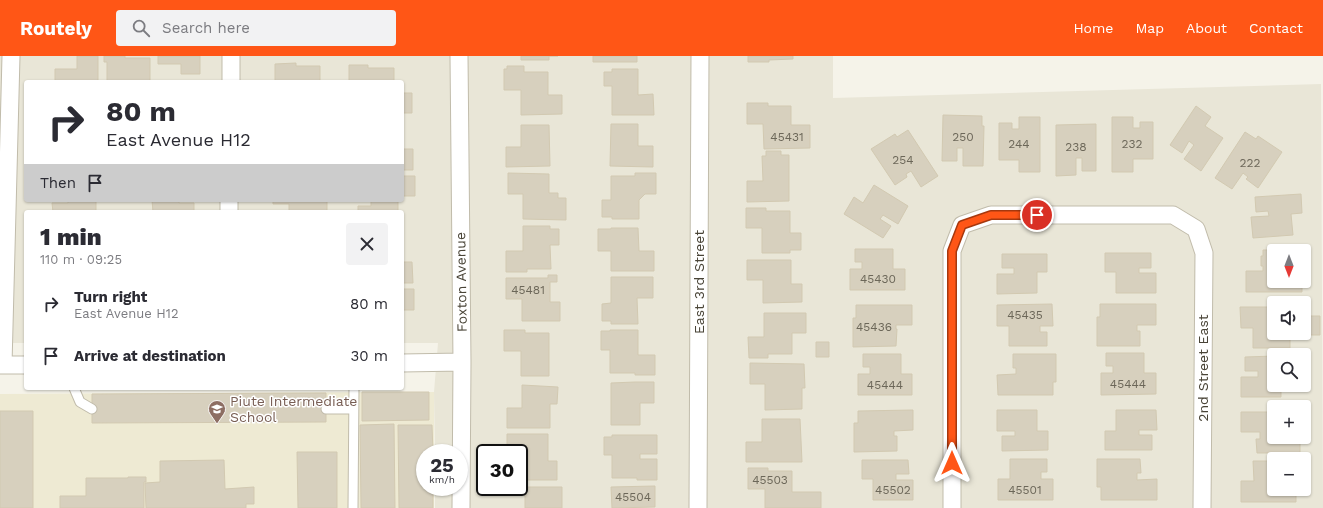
<!DOCTYPE html>
<meta charset="utf-8">
<style>
:root{--surface:#fff;--page:#f2f2f3;--text:#2b2b33;--muted:#7c7c81;--accent:#ff5616}
body{margin:0;font-family:"Work Sans",sans-serif;background:var(--page);color:var(--text);height:100vh;display:flex;flex-direction:column;font-size:15px;white-space:nowrap}
*{box-sizing:border-box;margin:0}
p{font-size:13px;color:var(--muted)}
.icon{flex:none;width:22px;height:22px;fill:none;stroke:currentColor;stroke-width:2;stroke-linecap:round;stroke-linejoin:round}
.map{position:relative;flex:1;overflow:hidden}
.sheet{position:absolute;left:24px;top:154px;width:380px;height:180px;display:flex;flex-direction:column;background:var(--surface);border-radius:4px;box-shadow:0 1px 3px #0004}
.sheet>*{flex:none}
.banner{position:absolute;left:24px;top:24px;width:380px;height:122px;border-radius:4px;box-shadow:0 1px 3px #0004;background:#fff;color:var(--text);overflow:hidden}
.needle{width:26px;rotate:180deg}
.fabs{position:absolute;left:1267px;top:188px;display:grid;gap:8px}
.fabs a{display:grid;place-items:center;width:44px;height:44px;border-radius:4px;background:var(--surface);box-shadow:0 1px 3px #0004;font-size:20px}
.speed{position:absolute;left:416px;top:388px;display:flex;gap:8px;font-size:20px;font-weight:700;text-align:center}
.speed>*{display:grid;place-content:center;width:52px;height:52px;border-radius:50%;background:var(--surface);box-shadow:0 1px 3px #0004;line-height:1}
.speed small{font-size:10px;font-weight:400}
.speed .limit{border:2px solid #111;border-radius:6px;background:#fff;color:#111}
.pin{position:absolute;display:grid;place-items:center;width:34px;height:34px;color:#fff;margin:-17px;border:2px solid #fff;border-radius:50%;box-shadow:0 1px 4px #0007}
.me{position:absolute;width:44px;margin:-22px;rotate:0deg;stroke-linejoin:round;filter:drop-shadow(0 0 3px #0008)}
.turn{display:flex;align-items:center;gap:14px;height:84px;padding:0 16px;font-size:18px}
.turn .icon{width:52px;height:52px;stroke-width:2.5}
.turn b{display:block;font-size:28px;line-height:34px}
.then{display:flex;align-items:center;height:38px;padding:0 16px;background:#0003;gap:8px;font-size:15px}
.round{display:grid;place-items:center;flex:none;width:42px;height:42px;border-radius:4px;background:var(--page)}
.headline{display:flex;align-items:center;justify-content:space-between;height:68px;padding:0 16px}
h1{font-size:24px;font-weight:800;line-height:30px}
ul{padding:0;list-style:none}
li{display:flex;align-items:center;gap:12px;height:52px;padding:0 16px}
li div{flex:1}
li b{display:block;font-size:15px}
li em{font-style:normal}
header{display:flex;align-items:center;gap:24px;box-sizing:border-box;height:56px;padding:0 20px;background:var(--accent);color:#fff}
header strong{font-size:19px}
nav{display:flex;gap:22px;margin-inline-start:auto;font-size:14px}
.search{width:280px;height:36px;background:var(--page);display:flex;align-items:center;gap:10px;box-sizing:border-box;padding:0 14px;border-radius:4px;color:var(--muted);font-size:15px}
.map>svg:first-child{display:block}
.residential{fill:#e9e6d7;fill-rule:evenodd}
.education{fill:#eeead3}
.building{fill:#d7d0be;stroke:#d2c9b1}
.lines{fill:none;stroke-linecap:round;stroke-linejoin:round}
.service-casing{stroke:#c1bcab;stroke-width:11}
.minor-casing{stroke:#c1bcab;stroke-width:19}
.service{stroke:#fff;stroke-width:9}
.minor{stroke:#fff;stroke-width:17}
.route-casing{stroke:#a6380e;stroke-width:10}
.route{stroke:#ff5616;stroke-width:7}
.labels{text-anchor:middle;dominant-baseline:central;stroke-width:3;stroke-linejoin:round;paint-order:stroke}
.number-label{font-size:12px;fill:#6c6759}
.street-label{font-size:14px;fill:#494437;stroke:#fff}
.education-label{font-size:14px;fill:#785e54;stroke:#fff;text-anchor:start}
</style>
<header>
<strong>Routely</strong>
<div class="search"><svg class="icon" aria-label="search" viewBox="0 0 24 24"><circle cx="10" cy="10" r="6"/><path d="M15 15l6 6"/></svg>Search here</div>
<nav><a>Home</a><a>Map</a><a>About</a><a>Contact</a></nav>
</header>
<div class="map">
<svg width="1323" height="452" viewBox="0 0 1323 452">
<rect width="100%" height="100%" fill="#f5f3e9"/>
<path class="residential" d="M 0,0 L 833,0 L 833,42 L 1321,28 L 1323,452 L 435,452 L 435,431 L 459,431 L 459,397 L 435,397 L 434,336 L 438,287 L 402,287 L 402,156 L 26,156 L 26,287 L 0,287 ZM 26,26 L 402,26 L 402,144 L 26,144 ZM 1274,195 L 1304,195 L 1304,225 L 1274,225 ZM 1274,247 L 1304,247 L 1304,277 L 1274,277 ZM 1274,299 L 1304,299 L 1304,329 L 1274,329 ZM 1274,351 L 1304,351 L 1304,381 L 1274,381 ZM 485,397 L 519,397 L 519,431 L 485,431 ZM 1274,403 L 1304,403 L 1304,433 L 1274,433 Z"/>
<path class="education" d="M 434,336 L 434,397 L 425,397 L 425,431 L 434,431 L 434,452 L 0,452 L 0,338 Z"/>
<path class="building" d="M 77,0 L 98,0 L 98,26 L 55,26 L 55,13 L 77,13 Z
M 104,0 L 125,0 L 125,2 L 150,2 L 150,26 L 107,26 L 107,6 L 104,6 Z
M 158,0 L 200,0 L 200,18 L 181,18 L 181,8 L 158,8 Z
M 521,0 L 558,0 L 549,0 L 549,4 L 521,4 Z
M 593,0 L 637,0 L 637,6 L 593,6 Z
M 748,0 L 793,0 L 793,3 L 769,4 L 769,6 L 748,6 Z
M 296,7 L 296,10 L 320,10 L 320,26 L 275,26 L 275,8 Z
M 349,9 L 368,9 L 368,12 L 394,12 L 394,26 L 349,26 Z
M 507,10 L 524,10 L 524,16 L 548,16 L 548,39 L 562,39 L 562,58 L 521,59 L 521,34 L 504,34 L 504,13 L 507,13 Z
M 612,13 L 638,13 L 638,39 L 653,38 L 654,59 L 612,59 L 612,30 L 604,30 L 604,16 L 612,16 Z
M 402,37 L 412,37 L 412,57 L 402,57 Z
M 747,47 L 768,47 L 768,50 L 791,50 L 791,69 L 810,69 L 810,92 L 764,93 L 763,68 L 747,68 Z
M 1196,50 L 1211,61 L 1205,70 L 1223,82 L 1201,115 L 1184,103 L 1194,89 L 1189,85 L 1182,97 L 1170,89 Z
M 943,59 L 982,60 L 982,70 L 984,70 L 983,110 L 963,110 L 963,92 L 957,92 L 957,105 L 942,105 Z
M 1019,61 L 1040,61 L 1040,116 L 1019,116 L 1019,104 L 999,104 L 999,67 L 1012,67 L 1012,73 L 1019,73 Z
M 1112,61 L 1133,61 L 1133,72 L 1140,72 L 1140,66 L 1153,66 L 1153,103 L 1133,103 L 1133,116 L 1112,116 Z
M 611,68 L 638,68 L 638,90 L 653,90 L 653,111 L 610,110 Z
M 1096,68 L 1096,115 L 1082,115 L 1082,102 L 1076,102 L 1076,119 L 1056,120 L 1056,69 Z
M 521,69 L 549,69 L 550,110 L 506,111 L 506,91 L 521,91 Z
M 908,74 L 938,120 L 921,131 L 911,115 L 906,118 L 907,121 L 895,129 L 871,93 L 895,78 L 897,81 Z
M 1245,76 L 1256,83 L 1258,80 L 1282,96 L 1258,132 L 1246,123 L 1248,121 L 1243,117 L 1232,133 L 1215,122 Z
M 402,93 L 413,93 L 413,114 L 402,114 Z
M 766,95 L 781,95 L 781,99 L 789,99 L 789,145 L 747,146 L 747,125 L 763,125 L 762,100 L 766,100 Z
M 508,117 L 549,118 L 549,137 L 558,137 L 558,142 L 566,142 L 566,164 L 523,163 L 523,138 L 508,138 Z
M 635,117 L 656,117 L 656,138 L 645,138 L 639,144 L 639,163 L 612,163 L 612,161 L 602,161 L 602,144 L 611,144 L 611,120 L 635,120 Z
M 402,120 L 415,120 L 415,140 L 402,140 Z
M 874,129 L 908,150 L 898,168 L 883,159 L 880,163 L 891,170 L 883,182 L 844,158 L 854,141 L 863,147 Z
M 1301,138 L 1302,157 L 1291,158 L 1293,179 L 1253,182 L 1251,161 L 1269,160 L 1268,155 L 1256,156 L 1255,141 Z
M 68,144 L 96,144 L 96,156 L 53,156 L 52,147 L 68,147 Z
M 152,144 L 179,144 L 179,147 L 194,147 L 194,156 L 153,156 Z
M 273,144 L 327,144 L 327,156 L 289,156 L 289,148 L 273,148 Z
M 371,144 L 398,144 L 398,156 L 358,156 L 358,150 L 371,150 Z
M 746,152 L 766,152 L 766,155 L 790,155 L 790,177 L 801,177 L 801,194 L 790,194 L 790,197 L 762,197 L 762,172 L 746,172 Z
M 523,170 L 550,170 L 550,173 L 559,173 L 559,189 L 550,189 L 551,213 L 527,213 L 527,216 L 506,216 L 506,195 L 523,195 Z
M 611,172 L 638,172 L 639,195 L 654,195 L 654,215 L 611,215 L 611,195 L 598,195 L 598,173 L 611,173 Z
M 855,193 L 893,193 L 893,213 L 905,213 L 905,234 L 850,234 L 850,213 L 862,213 L 862,206 L 855,206 Z
M 1263,194 L 1306,194 L 1306,223 L 1304,223 L 1304,195 L 1274,195 L 1274,225 L 1302,225 L 1302,236 L 1246,236 L 1246,215 L 1263,215 L 1263,210 L 1261,210 L 1261,200 L 1263,200 Z
M 1105,197 L 1151,197 L 1151,212 L 1139,212 L 1139,217 L 1156,217 L 1156,237 L 1116,237 L 1116,216 L 1105,216 Z
M 1002,198 L 1047,198 L 1047,216 L 1037,216 L 1037,237 L 997,238 L 997,218 L 1014,218 L 1014,212 L 1002,212 Z
M 747,204 L 791,204 L 791,228 L 802,228 L 802,246 L 763,247 L 763,224 L 747,224 Z
M 402,206 L 412,206 L 413,227 L 402,227 Z
M 548,219 L 557,219 L 557,226 L 550,226 L 550,246 L 560,246 L 560,265 L 522,265 L 522,243 L 506,243 L 506,222 L 548,222 Z
M 611,221 L 653,221 L 653,242 L 637,242 L 638,268 L 611,268 L 611,265 L 602,265 L 602,248 L 611,247 Z
M 402,233 L 414,233 L 414,254 L 402,254 Z
M 1052,248 L 1053,270 L 1040,270 L 1040,276 L 1047,276 L 1047,290 L 1009,290 L 1009,270 L 997,270 L 997,249 Z
M 1100,248 L 1156,248 L 1156,269 L 1137,269 L 1137,275 L 1140,275 L 1140,290 L 1097,290 L 1097,261 L 1100,261 Z
M 856,249 L 912,249 L 912,269 L 896,269 L 896,273 L 897,273 L 896,290 L 853,291 L 853,262 L 856,262 Z
M 1240,251 L 1274,251 L 1274,277 L 1290,279 L 1290,292 L 1253,292 L 1253,272 L 1241,272 Z
M 764,257 L 806,257 L 806,277 L 792,277 L 792,298 L 768,298 L 768,302 L 749,302 L 748,281 L 764,281 Z
M 1307,260 L 1320,260 L 1320,279 L 1307,279 Z
M 504,274 L 525,274 L 525,277 L 549,277 L 549,320 L 521,320 L 521,295 L 504,295 Z
M 610,274 L 638,274 L 638,299 L 655,299 L 655,319 L 635,319 L 635,317 L 610,317 L 610,294 L 601,294 L 601,275 L 610,275 Z
M 816,286 L 829,286 L 829,301 L 816,301 Z
M 1106,297 L 1144,297 L 1144,317 L 1156,317 L 1156,338 L 1101,339 L 1101,317 L 1113,317 L 1113,310 L 1106,310 Z
M 863,298 L 901,298 L 901,318 L 912,318 L 912,339 L 858,339 L 858,318 L 870,318 L 870,311 L 863,311 Z
M 1013,298 L 1056,298 L 1056,326 L 1053,326 L 1053,339 L 998,339 L 997,319 L 1016,318 L 1016,312 L 1013,312 Z
M 1274,300 L 1274,329 L 1281,329 L 1281,341 L 1241,341 L 1241,321 L 1258,321 L 1258,315 L 1245,315 L 1245,301 Z
M 750,307 L 804,308 L 805,332 L 802,332 L 802,353 L 765,354 L 765,328 L 750,328 Z
M 635,326 L 654,326 L 654,347 L 640,347 L 640,369 L 611,369 L 611,327 Z
M 522,329 L 558,331 L 557,348 L 550,348 L 550,372 L 507,372 L 507,352 L 522,352 Z
M 362,336 L 429,336 L 429,364 L 362,365 Z
M 326,337 L 326,366 L 92,367 L 92,338 Z
M 913,354 L 913,374 L 894,375 L 894,380 L 897,380 L 897,395 L 854,396 L 854,367 L 858,367 L 858,355 Z
M 997,354 L 1037,354 L 1037,375 L 1048,375 L 1048,394 L 1002,395 L 1002,380 L 1015,380 L 1015,375 L 997,375 Z
M 1116,354 L 1156,354 L 1157,374 L 1139,374 L 1139,379 L 1152,379 L 1152,394 L 1105,394 L 1105,375 L 1116,375 Z
M 0,355 L 33,355 L 33,452 L 0,452 Z
M 1241,356 L 1274,356 L 1274,381 L 1300,381 L 1300,397 L 1257,397 L 1256,383 L 1260,383 L 1260,376 L 1241,376 Z
M 762,363 L 800,363 L 802,406 L 746,406 L 746,386 L 762,386 Z
M 394,368 L 395,452 L 361,452 L 360,369 Z
M 398,369 L 432,369 L 433,397 L 425,397 L 425,431 L 433,431 L 433,452 L 399,452 Z
M 507,378 L 548,378 L 548,405 L 557,405 L 557,424 L 522,424 L 522,399 L 519,399 L 519,397 L 507,397 Z
M 612,379 L 657,379 L 657,398 L 640,398 L 640,403 L 657,403 L 657,424 L 637,424 L 637,422 L 612,422 L 612,399 L 604,399 L 604,381 L 612,381 Z
M 297,396 L 337,396 L 337,452 L 298,452 Z
M 1010,403 L 1047,403 L 1047,416 L 1041,416 L 1041,423 L 1053,423 L 1053,444 L 998,444 L 998,423 L 1010,423 Z
M 1097,403 L 1140,403 L 1141,417 L 1137,417 L 1137,424 L 1157,423 L 1157,444 L 1101,444 L 1101,431 L 1097,431 Z
M 224,404 L 225,433 L 254,431 L 254,448 L 246,448 L 246,452 L 146,452 L 145,427 L 160,426 L 160,405 Z
M 862,404 L 908,404 L 909,418 L 896,418 L 896,424 L 913,424 L 913,444 L 873,444 L 873,423 L 862,423 Z
M 1253,405 L 1274,405 L 1274,433 L 1296,433 L 1296,446 L 1241,446 L 1241,425 L 1254,425 Z
M 748,412 L 768,412 L 768,415 L 792,415 L 792,436 L 821,436 L 821,452 L 765,452 L 765,433 L 748,433 Z
M 128,421 L 146,421 L 146,426 L 144,426 L 144,452 L 60,452 L 60,440 L 86,440 L 86,422 L 128,422 Z
M 655,430 L 655,451 L 612,452 L 611,431 Z
M 525,431 L 562,431 L 562,452 L 525,452 Z"/>
<g class="lines">
<defs>
<path id="service" d="M 74,332 L 80,346 L 92,353
M 326,353 L 353,353
M 353,452 L 354,332"/>
<path id="minor" d="M 459,0 L 462,306 L 461,452
M 231,26 L 231,0
M 229,156 L 229,144
M 402,307 L 462,306
M 0,309 L 26,309
M 3,309 L 11,0
M 698,452 L 700,0
M 952,452 L 952,195 L 962,169 L 991,159 L 1173,159 L 1196,173 L 1204,197 L 1202,452"/>
</defs>
<use href="#service" class="service-casing"/>
<use href="#minor" class="minor-casing"/>
<use href="#service" class="service"/>
<use href="#minor" class="minor"/>
</g>
<g class="lines">
<defs>
<path id="route" d="M 952,407 L 952,195 L 962,169 L 991,159 L 1037,159"/>
</defs>
<use href="#route" class="route-casing"/>
<use href="#route" class="route"/>
</g>
<defs>
<symbol id="school-pin" viewBox="-11 -11 22 30"><path d="M0 17L-7.5 6A9.5 9.5 0 1 1 7.5 6Z" fill="#8d6e63" stroke="#fff"/><path d="M0-5L7-2L0 1L-7-2ZM-4 1L0 2.5L4 1V4Q0 6-4 4Z" fill="#fff"/></symbol>
</defs>
<g fill-rule="evenodd">
<use href="#school-pin" x="207" y="343" width="20" height="27"/>
</g>
<g class="labels">
<g class="number-label">
<text x="787" y="81">45431</text>
<text x="963" y="81">250</text>
<text x="1019" y="88">244</text>
<text x="1132" y="88">232</text>
<text x="1076" y="91">238</text>
<text x="903" y="104">254</text>
<text x="1250" y="107">222</text>
<text x="878" y="223">45430</text>
<text x="528" y="234">45481</text>
<text x="1025" y="259">45435</text>
<text x="874" y="271">45436</text>
<text x="1128" y="328">45444</text>
<text x="885" y="329">45444</text>
<text x="770" y="424">45503</text>
<text x="893" y="434">45502</text>
<text x="1025" y="434">45501</text>
<text x="633" y="441">45504</text>
</g>
<g class="street-label">
<text transform="translate(461 226) rotate(-91)">Foxton Avenue</text>
<text transform="translate(699 226) rotate(-90)">East 3rd Street</text>
<text transform="translate(1203 312) rotate(-90)">2nd Street East</text>
</g>
<g class="education-label">
<text x="230" y="345">Piute Intermediate<tspan x="230" dy="16">School</tspan></text>
</g>
</g>
</svg>
<div class="fabs">
<a><svg class="needle" viewBox="-14 -14 28 28"><path d="M0-13l5 13h-10z" fill="#e53935"/><path d="M0 13l5-13h-10z" fill="#7c7c81"/></svg></a>
<a><svg class="icon" aria-label="sound" viewBox="0 0 24 24"><path d="M4 9h4l5-4v14l-5-4H4zM17 9q2 3 0 6"/></svg></a>
<a><svg class="icon" aria-label="search" viewBox="0 0 24 24"><circle cx="10" cy="10" r="6"/><path d="M15 15l6 6"/></svg></a>
<a>+</a>
<a>−</a>
</div>
<div class="speed"><div>25<small>km/h</small></div><div class="limit">30</div></div>
<div class="pin" style="left:1037px;top:159px;background:#d93025"><svg class="icon" aria-label="arrive" viewBox="0 0 24 24"><path d="M6 21V4h12l-3 4 3 4H6"/></svg></div>
<svg class="me" style="left:952px;top:407px" viewBox="-20 -20 40 40"><path d="M0-17L14 15 0 8-14 15z" fill="#ff5616" stroke="#fff" stroke-width="4"/></svg>
<div class="banner">
<div class="turn"><svg class="icon" aria-label="right" viewBox="0 0 24 24"><path d="M7 20v-9h11M14 6l5 5-5 5"/></svg><div><b>80 m</b>East Avenue H12</div></div>
<div class="then">Then<svg class="icon" aria-label="arrive" viewBox="0 0 24 24"><path d="M6 21V4h12l-3 4 3 4H6"/></svg></div>
</div>
<section class="sheet">
<div class="headline"><div><h1>1 min</h1><p>110 m · 09:25</p></div><a class="round"><svg class="icon" aria-label="close" viewBox="0 0 24 24"><path d="M6 6l12 12M18 6L6 18"/></svg></a></div>
<ul>
<li><svg class="icon" aria-label="right" viewBox="0 0 24 24"><path d="M7 20v-9h11M14 6l5 5-5 5"/></svg><div><b>Turn right</b><p>East Avenue H12</p></div><em>80 m</em></li>
<li><svg class="icon" aria-label="arrive" viewBox="0 0 24 24"><path d="M6 21V4h12l-3 4 3 4H6"/></svg><div><b>Arrive at destination</b></div><em>30 m</em></li>
</ul>
</section>
</div>
